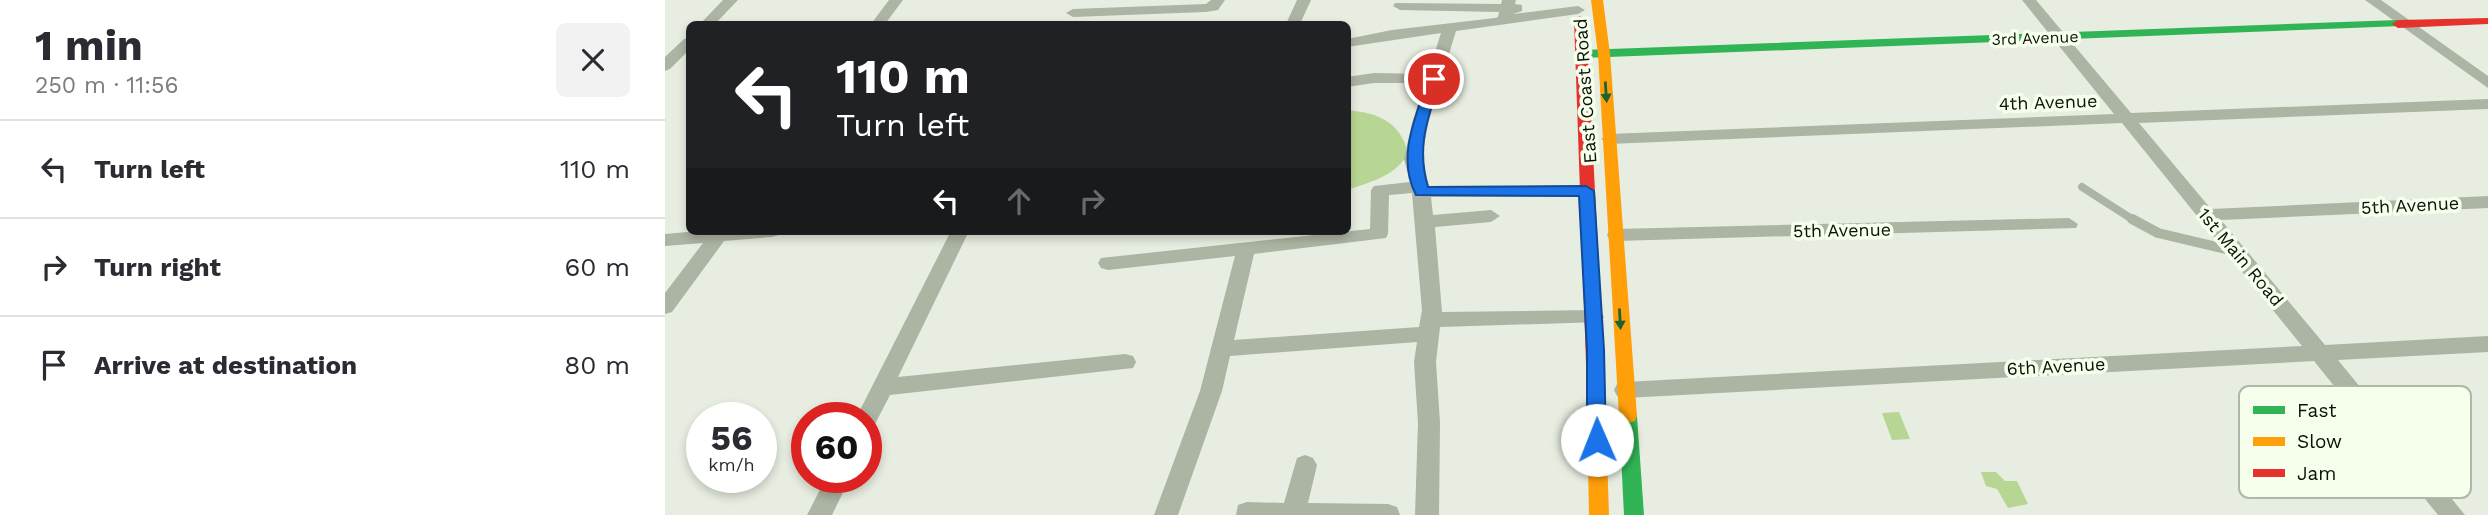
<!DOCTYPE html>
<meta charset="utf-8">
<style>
:root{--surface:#fff;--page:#f2f2f3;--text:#2b2b33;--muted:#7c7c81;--line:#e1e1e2}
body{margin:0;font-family:"Work Sans",sans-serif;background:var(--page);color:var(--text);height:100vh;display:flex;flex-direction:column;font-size:26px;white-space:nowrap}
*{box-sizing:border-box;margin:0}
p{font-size:23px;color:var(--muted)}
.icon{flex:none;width:38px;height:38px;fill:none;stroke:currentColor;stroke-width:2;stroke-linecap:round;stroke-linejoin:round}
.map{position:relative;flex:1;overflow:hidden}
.drawer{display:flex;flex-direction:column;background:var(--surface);width:665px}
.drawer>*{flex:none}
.top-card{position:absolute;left:21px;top:21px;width:665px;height:214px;border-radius:10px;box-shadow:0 4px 10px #0003;background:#202124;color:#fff;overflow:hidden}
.speed{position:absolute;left:21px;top:402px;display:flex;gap:14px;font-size:35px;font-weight:700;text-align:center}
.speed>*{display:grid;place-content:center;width:91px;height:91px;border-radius:50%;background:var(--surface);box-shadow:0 4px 10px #0003;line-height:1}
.speed small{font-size:18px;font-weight:400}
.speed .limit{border:10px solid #d22;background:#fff;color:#111}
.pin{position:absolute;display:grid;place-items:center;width:60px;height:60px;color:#fff;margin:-30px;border:4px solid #fff;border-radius:50%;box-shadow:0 2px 7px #0007}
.me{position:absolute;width:77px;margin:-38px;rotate:359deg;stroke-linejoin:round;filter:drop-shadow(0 0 5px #0008)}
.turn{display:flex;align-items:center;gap:24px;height:147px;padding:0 35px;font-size:32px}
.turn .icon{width:91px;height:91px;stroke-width:2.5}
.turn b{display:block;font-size:49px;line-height:60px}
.lanes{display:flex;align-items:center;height:66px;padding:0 35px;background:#0003;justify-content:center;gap:35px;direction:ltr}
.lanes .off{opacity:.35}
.round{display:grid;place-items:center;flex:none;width:74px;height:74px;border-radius:10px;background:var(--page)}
.headline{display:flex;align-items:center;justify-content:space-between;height:119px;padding:0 35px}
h1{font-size:42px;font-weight:700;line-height:52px}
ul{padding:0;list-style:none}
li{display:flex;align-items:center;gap:21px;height:98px;padding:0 35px;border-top:2px solid var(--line)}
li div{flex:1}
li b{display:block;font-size:26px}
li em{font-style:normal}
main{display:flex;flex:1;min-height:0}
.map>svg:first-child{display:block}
.water{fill:#b8d693}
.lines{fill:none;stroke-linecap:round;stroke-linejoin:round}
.lane-far1{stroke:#acb4a3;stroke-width:8}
.lane{stroke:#acb4a3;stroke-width:10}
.street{fill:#acb4a3;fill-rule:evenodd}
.fast{fill:#30b455;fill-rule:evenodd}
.slow{fill:#ff9f0a;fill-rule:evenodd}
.jam{fill:#e5322d;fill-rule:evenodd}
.oneway{fill:#1e622f}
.route{fill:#1a73e8;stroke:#114b97;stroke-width:2}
.labels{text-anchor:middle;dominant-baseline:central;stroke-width:7;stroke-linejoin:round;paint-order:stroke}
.far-street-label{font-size:16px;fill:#0d1009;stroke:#f5ffec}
.street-label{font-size:18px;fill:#0d1009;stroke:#f5ffec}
.key{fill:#f5ffec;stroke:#afb7a8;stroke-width:2}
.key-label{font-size:19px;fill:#0d1009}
</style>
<main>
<section class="drawer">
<div class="headline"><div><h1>1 min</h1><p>250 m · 11:56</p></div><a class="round"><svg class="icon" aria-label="close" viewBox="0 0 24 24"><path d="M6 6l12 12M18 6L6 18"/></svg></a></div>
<ul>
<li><svg class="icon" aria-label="left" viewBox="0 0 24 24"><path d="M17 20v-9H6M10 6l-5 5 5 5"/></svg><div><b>Turn left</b></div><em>110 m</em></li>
<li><svg class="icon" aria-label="right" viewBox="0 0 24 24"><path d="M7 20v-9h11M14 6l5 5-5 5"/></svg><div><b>Turn right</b></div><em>60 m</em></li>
<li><svg class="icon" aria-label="arrive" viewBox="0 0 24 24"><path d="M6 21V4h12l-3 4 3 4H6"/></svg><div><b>Arrive at destination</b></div><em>80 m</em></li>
</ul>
</section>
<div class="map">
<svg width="1823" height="515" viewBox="0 0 1823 515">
<rect width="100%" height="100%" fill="#e7ede0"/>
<path class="water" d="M 682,110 C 713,113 735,121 743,153 C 731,176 707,181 683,190 Z
M 1234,412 L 1245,439 L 1227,440 L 1217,413 Z
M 1316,472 L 1331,472 L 1340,481 L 1352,481 L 1363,504 L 1343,508 L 1332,489 L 1321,486 Z"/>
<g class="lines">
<path class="lane-far1" d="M 1417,187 L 1470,221"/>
<path class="lane" d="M 1467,219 L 1493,233 L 1569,251"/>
<path class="street" d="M 58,0 L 73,0 L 50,24 L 35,24 Z
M 224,0 L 238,0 L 220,24 L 206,24 Z
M 546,0 L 560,0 L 553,10 L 541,12 L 408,17 L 401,13 L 408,9 L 541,4 Z
M 632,0 L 646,0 L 635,24 L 621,24 Z
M 837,0 L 851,0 L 850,4 L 857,5 L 857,11 L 848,14 L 913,6 L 920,10 L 913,14 L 791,31 L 763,123 L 757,159 L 764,186 L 921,185 L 930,191 L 921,197 L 766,197 L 768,215 L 826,210 L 835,216 L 826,222 L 770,227 L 777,312 L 929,310 L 936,312 L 939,317 L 936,322 L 775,327 L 771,362 L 775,423 L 774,515 L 750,515 L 753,423 L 749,362 L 752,342 L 565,356 L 557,391 L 513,515 L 489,515 L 535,391 L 570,256 L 443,270 L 436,268 L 433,263 L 436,258 L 705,229 L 706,190 L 709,186 L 745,182 L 739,159 L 747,123 L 760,83 L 709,83 L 682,87 L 682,77 L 709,73 L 763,74 L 776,33 L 682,47 L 682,39 L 727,30 L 830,18 L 833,17 L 834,12 L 735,10 L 728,6 L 730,3 L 836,4 ZM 747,193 L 757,310 L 754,327 L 569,340 L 589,254 L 721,238 L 723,234 L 724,195 Z
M 1357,0 L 1371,0 L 1466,113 L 1823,99 L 1823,109 L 1474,123 L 1546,209 L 1823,196 L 1823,208 L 1556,220 L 1660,345 L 1823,336 L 1823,352 L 1673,360 L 1800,515 L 1773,515 L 1649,361 L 960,398 L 952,396 L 949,390 L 952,384 L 960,382 L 1637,346 L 1457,123 L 944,144 L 936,139 L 944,134 L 1449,114 Z
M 1700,0 L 1716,0 L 1823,76 L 1823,88 Z
M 24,38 L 24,50 L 5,69 L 0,71 L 0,57 L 19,39 Z
M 1404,218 L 1413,224 L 1411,228 L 951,241 L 944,239 L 942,235 L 944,231 L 951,229 Z
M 34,231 L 116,231 L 114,235 L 107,237 L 59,241 L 7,312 L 0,314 L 0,293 L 38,243 L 0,246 L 0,234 Z
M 286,231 L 304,231 L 233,377 L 460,354 L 468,356 L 471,362 L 468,368 L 225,395 L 209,426 L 201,429 L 201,418 L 191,418 Z
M 640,455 L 648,458 L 652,465 L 643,503 L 723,504 L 732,507 L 735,515 L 571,515 L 573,505 L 582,502 L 619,503 L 632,458 Z
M 161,478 L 185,478 L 167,515 L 142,515 Z"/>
<path class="fast" d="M 1733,20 L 1737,22 L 1737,26 L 918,58 L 912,54 L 918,50 Z
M 963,409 L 970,411 L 972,416 L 979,515 L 959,515 L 954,416 L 956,411 Z"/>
<path class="slow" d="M 926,0 L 938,0 L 945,54 L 972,416 L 970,421 L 963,423 L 956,421 L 954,416 L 933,54 Z
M 930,356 L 936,358 L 939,363 L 944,515 L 924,515 L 921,363 L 924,358 Z"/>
<path class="jam" d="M 915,16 L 921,19 L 939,363 L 936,368 L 924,368 L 921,363 L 909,19 Z
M 1823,18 L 1823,24 L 1733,28 L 1727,24 L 1733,20 Z"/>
</g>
<defs><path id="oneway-solid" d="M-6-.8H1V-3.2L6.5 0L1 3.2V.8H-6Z" transform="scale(1.75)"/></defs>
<g class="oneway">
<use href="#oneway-solid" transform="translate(941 92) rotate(86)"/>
<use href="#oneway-solid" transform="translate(955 319) rotate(87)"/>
</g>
<path class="route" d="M 769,76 L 775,79 C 763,119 751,146 763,187 L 921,186 L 929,191 L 939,350 L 941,440 L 938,445 L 932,447 L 925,445 L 922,440 L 922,350 L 914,196 L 751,195 C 731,157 751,117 763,79 Z"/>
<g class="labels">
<g class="far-street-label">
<text transform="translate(1370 38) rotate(-2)">3rd Avenue</text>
</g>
<g class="street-label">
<text transform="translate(920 91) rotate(-94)">East Coast Road</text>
<text transform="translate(1383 102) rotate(-2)">4th Avenue</text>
<text transform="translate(1745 205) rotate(-3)">5th Avenue</text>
<text transform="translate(1177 230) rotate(-1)">5th Avenue</text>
<text transform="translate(1576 257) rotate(50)">1st Main Road</text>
<text transform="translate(1391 366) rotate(-3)">6th Avenue</text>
</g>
</g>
<rect x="1574" y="386" width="232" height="112" rx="10" class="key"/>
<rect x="1588" y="406" width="32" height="8" fill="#30b455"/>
<rect x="1588" y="437" width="32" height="9" fill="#ff9f0a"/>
<rect x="1588" y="469" width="32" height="8" fill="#e5322d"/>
<g class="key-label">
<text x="1632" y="417">Fast</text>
<text x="1632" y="448">Slow</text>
<text x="1632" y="480">Jam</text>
</g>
</svg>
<div class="speed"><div>56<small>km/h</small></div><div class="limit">60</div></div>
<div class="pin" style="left:769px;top:79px;background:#d93025"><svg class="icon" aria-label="arrive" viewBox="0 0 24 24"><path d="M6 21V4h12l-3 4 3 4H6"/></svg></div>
<svg class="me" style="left:932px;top:440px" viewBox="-20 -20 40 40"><circle r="19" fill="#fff"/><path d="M0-13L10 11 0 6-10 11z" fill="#1a73e8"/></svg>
<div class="top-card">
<div class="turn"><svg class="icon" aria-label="left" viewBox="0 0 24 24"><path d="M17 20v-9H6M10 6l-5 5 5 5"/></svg><div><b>110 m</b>Turn left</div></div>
<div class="lanes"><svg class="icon" aria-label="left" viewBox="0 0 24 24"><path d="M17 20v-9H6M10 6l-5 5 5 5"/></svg><svg class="icon off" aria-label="ahead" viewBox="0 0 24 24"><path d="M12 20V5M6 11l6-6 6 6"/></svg><svg class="icon off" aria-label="right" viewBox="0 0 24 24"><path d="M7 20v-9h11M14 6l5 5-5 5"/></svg></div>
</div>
</div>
</main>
